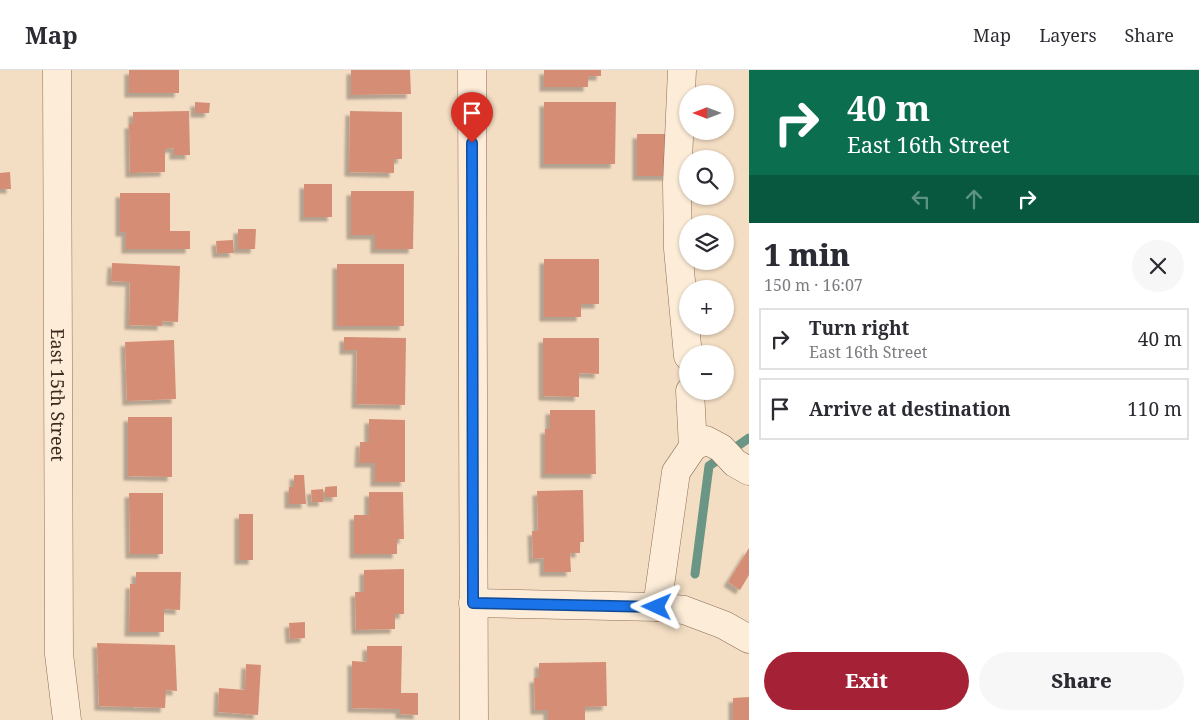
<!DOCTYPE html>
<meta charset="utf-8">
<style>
:root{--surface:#fff;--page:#f7f7f7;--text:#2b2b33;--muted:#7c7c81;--line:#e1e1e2;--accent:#a52136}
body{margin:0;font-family:"Noto Serif",serif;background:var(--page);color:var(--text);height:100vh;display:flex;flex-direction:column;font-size:19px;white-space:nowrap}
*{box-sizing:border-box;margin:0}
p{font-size:16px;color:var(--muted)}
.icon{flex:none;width:28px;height:28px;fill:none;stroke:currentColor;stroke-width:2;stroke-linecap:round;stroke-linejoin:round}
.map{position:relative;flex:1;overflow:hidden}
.side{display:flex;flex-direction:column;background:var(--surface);width:450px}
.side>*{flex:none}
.banner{background:#0b6e4f;color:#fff;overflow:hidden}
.needle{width:32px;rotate:270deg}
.tools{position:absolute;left:679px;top:15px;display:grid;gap:10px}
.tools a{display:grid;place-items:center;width:55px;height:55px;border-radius:50%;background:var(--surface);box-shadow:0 1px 4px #0004;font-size:25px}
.pin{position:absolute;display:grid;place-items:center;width:42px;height:42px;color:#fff;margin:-51px -21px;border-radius:50% 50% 50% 0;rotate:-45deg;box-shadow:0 0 5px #0007}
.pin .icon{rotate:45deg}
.me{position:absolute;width:55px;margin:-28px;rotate:271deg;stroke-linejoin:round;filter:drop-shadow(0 0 4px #0008)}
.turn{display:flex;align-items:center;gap:18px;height:105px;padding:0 15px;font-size:22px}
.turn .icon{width:65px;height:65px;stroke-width:2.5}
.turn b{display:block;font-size:35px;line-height:42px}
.lanes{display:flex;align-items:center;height:48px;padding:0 15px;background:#0003;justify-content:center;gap:25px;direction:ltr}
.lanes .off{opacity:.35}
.round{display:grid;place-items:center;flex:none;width:52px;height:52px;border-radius:26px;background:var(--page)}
.headline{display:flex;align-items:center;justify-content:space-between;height:85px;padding:0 15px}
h1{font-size:30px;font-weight:800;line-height:38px}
.action{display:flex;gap:10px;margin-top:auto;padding:10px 15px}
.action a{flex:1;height:58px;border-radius:30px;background:var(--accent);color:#fff;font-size:20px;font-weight:800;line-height:58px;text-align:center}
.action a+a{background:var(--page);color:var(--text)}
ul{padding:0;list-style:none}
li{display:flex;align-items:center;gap:15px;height:62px;margin:0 10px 8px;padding:0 5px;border:2px solid var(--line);border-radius:0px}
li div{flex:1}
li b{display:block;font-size:19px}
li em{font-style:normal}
header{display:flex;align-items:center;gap:30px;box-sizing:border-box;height:70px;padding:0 25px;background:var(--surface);border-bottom:1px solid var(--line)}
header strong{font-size:24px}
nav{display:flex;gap:28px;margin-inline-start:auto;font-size:18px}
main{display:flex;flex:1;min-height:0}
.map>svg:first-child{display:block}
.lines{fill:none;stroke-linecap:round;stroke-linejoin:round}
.stream{stroke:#6b9584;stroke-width:9}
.building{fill:#d58e75;filter:url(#shadow)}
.minor-casing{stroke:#8f6d57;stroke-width:29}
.minor{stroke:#fcecd8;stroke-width:28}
.route-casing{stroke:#114b97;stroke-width:12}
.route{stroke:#1a73e8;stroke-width:9}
.labels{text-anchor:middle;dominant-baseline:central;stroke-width:4;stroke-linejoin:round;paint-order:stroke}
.street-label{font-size:18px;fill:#3e281d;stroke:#f9e9d4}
</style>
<header>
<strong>Map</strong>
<nav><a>Map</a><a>Layers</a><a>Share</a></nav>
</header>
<main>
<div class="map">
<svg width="749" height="650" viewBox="0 0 749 650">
<defs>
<filter id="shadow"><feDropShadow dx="-4.5" dy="4.5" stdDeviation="1" flood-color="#0004"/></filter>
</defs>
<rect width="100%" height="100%" fill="#f3ddc3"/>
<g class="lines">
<path class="stream" d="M 695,504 L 709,396 L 749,368"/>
</g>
<path class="building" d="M 129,0 L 179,0 L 179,23 L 129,23 Z
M 351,0 L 410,0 L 411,24 L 351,25 Z
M 544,0 L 601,0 L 601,6 L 588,6 L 588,17 L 544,17 Z
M 195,32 L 210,33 L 209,43 L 195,43 Z
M 544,32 L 616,32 L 615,94 L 544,94 Z
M 189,41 L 190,85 L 174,85 L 174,78 L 165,79 L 165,102 L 130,103 L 129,54 L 133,54 L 133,42 Z
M 350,41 L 402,42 L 402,89 L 394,89 L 394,103 L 349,102 Z
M 637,64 L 668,64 L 668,106 L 637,106 Z
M 10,102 L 11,119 L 0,119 L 0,103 Z
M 304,114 L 332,114 L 332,147 L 304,147 Z
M 351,121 L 414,121 L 413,179 L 375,179 L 375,165 L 351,165 Z
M 120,123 L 170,123 L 170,161 L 190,161 L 190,179 L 126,179 L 126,162 L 120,162 Z
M 238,159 L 256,159 L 255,179 L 238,179 Z
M 233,170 L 234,183 L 217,183 L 216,171 Z
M 544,189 L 599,189 L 599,234 L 581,234 L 581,247 L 544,247 Z
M 112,193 L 180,196 L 178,252 L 162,251 L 162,256 L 129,255 L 130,212 L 111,211 Z
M 337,194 L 404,194 L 404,256 L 337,256 Z
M 344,267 L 406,268 L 405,335 L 356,334 L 357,280 L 344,280 Z
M 543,268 L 599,268 L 599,304 L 579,303 L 579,327 L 543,326 Z
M 174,270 L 176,329 L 127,331 L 125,272 Z
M 550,340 L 595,340 L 596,404 L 545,404 L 545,359 L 550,359 Z
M 128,347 L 172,347 L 172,407 L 128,406 Z
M 369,349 L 405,350 L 405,412 L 375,412 L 375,393 L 359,393 L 360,372 L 369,372 Z
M 294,405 L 304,405 L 306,434 L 289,434 L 289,417 L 294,417 Z
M 337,416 L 337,427 L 325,427 L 325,417 Z
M 323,419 L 323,432 L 312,432 L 311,420 Z
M 583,420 L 584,472 L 580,472 L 580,483 L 570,483 L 571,502 L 544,502 L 544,488 L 533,489 L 532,461 L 538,461 L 537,421 Z
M 369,422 L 403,422 L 404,469 L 397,469 L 397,484 L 354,484 L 354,445 L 369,445 Z
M 129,423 L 163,423 L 163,484 L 130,484 Z
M 239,444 L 253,444 L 253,490 L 239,490 Z
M 749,478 L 749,505 L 740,520 L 728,512 Z
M 404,499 L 404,544 L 395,544 L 395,559 L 356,560 L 355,522 L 364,522 L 364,500 Z
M 136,502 L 181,502 L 180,540 L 164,539 L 164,562 L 129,562 L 130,514 L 136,514 Z
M 305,552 L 305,568 L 290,569 L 289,553 Z
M 97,573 L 175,575 L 177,621 L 166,620 L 165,638 L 99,636 Z
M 367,576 L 402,576 L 401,623 L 418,623 L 418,645 L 400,644 L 400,639 L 352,638 L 352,591 L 367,592 Z
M 606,592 L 607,636 L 585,637 L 585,650 L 548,650 L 548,640 L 535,640 L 534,608 L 539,608 L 539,593 Z
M 246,594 L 261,595 L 258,645 L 218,642 L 219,618 L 245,620 Z
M 749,627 L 749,650 L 733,650 L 733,628 Z"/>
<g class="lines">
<defs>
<g id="minor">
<path id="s1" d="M 57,0 L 59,584 L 67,650"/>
<path d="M 472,0 L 474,650"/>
<path d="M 682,0 L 677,113 L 678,179 L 688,286"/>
<path d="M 690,321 L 693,377"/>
<path d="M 473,533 L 657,537 L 684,540 L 724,555 L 749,569"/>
<path d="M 657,537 L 676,402 L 693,377 L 706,370 L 721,378 L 735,393 L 749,401"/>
</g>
</defs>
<use href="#minor" class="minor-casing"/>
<use href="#minor" class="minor"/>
</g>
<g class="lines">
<defs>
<path id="route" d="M 472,73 L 473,533 L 657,537"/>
</defs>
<use href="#route" class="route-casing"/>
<use href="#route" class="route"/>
</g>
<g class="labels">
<g class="street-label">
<text stroke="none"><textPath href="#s1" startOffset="325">East 15th Street</textPath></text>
</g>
</g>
</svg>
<div class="tools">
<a><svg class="needle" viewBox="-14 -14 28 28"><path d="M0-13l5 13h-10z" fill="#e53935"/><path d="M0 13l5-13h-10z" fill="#7c7c81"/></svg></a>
<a><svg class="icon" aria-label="search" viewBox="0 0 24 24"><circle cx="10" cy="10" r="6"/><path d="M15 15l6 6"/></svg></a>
<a><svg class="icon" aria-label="layers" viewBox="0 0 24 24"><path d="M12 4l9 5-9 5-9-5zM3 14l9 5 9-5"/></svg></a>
<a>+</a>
<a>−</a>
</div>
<div class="pin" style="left:472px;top:73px;background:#d93025"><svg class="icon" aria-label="arrive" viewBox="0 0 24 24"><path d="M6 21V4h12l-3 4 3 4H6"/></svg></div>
<svg class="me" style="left:657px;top:537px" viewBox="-20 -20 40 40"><path d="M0-17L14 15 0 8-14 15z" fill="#1a73e8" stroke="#fff" stroke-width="4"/></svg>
</div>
<section class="side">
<div class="banner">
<div class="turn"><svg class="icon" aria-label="right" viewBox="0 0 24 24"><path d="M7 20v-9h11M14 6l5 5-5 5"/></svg><div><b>40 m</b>East 16th Street</div></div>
<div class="lanes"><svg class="icon off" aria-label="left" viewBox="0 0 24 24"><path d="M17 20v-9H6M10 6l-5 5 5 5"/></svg><svg class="icon off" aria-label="ahead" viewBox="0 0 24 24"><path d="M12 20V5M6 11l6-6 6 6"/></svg><svg class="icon" aria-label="right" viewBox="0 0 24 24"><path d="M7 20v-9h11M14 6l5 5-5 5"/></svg></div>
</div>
<div class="headline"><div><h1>1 min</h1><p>150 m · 16:07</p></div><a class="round"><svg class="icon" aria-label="close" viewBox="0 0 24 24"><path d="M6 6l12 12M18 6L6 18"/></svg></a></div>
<ul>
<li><svg class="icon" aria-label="right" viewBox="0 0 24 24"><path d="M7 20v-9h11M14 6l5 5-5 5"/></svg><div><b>Turn right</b><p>East 16th Street</p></div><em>40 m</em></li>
<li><svg class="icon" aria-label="arrive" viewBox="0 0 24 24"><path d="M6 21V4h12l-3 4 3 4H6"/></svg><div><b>Arrive at destination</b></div><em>110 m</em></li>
</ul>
<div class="action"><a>Exit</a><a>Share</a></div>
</section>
</main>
